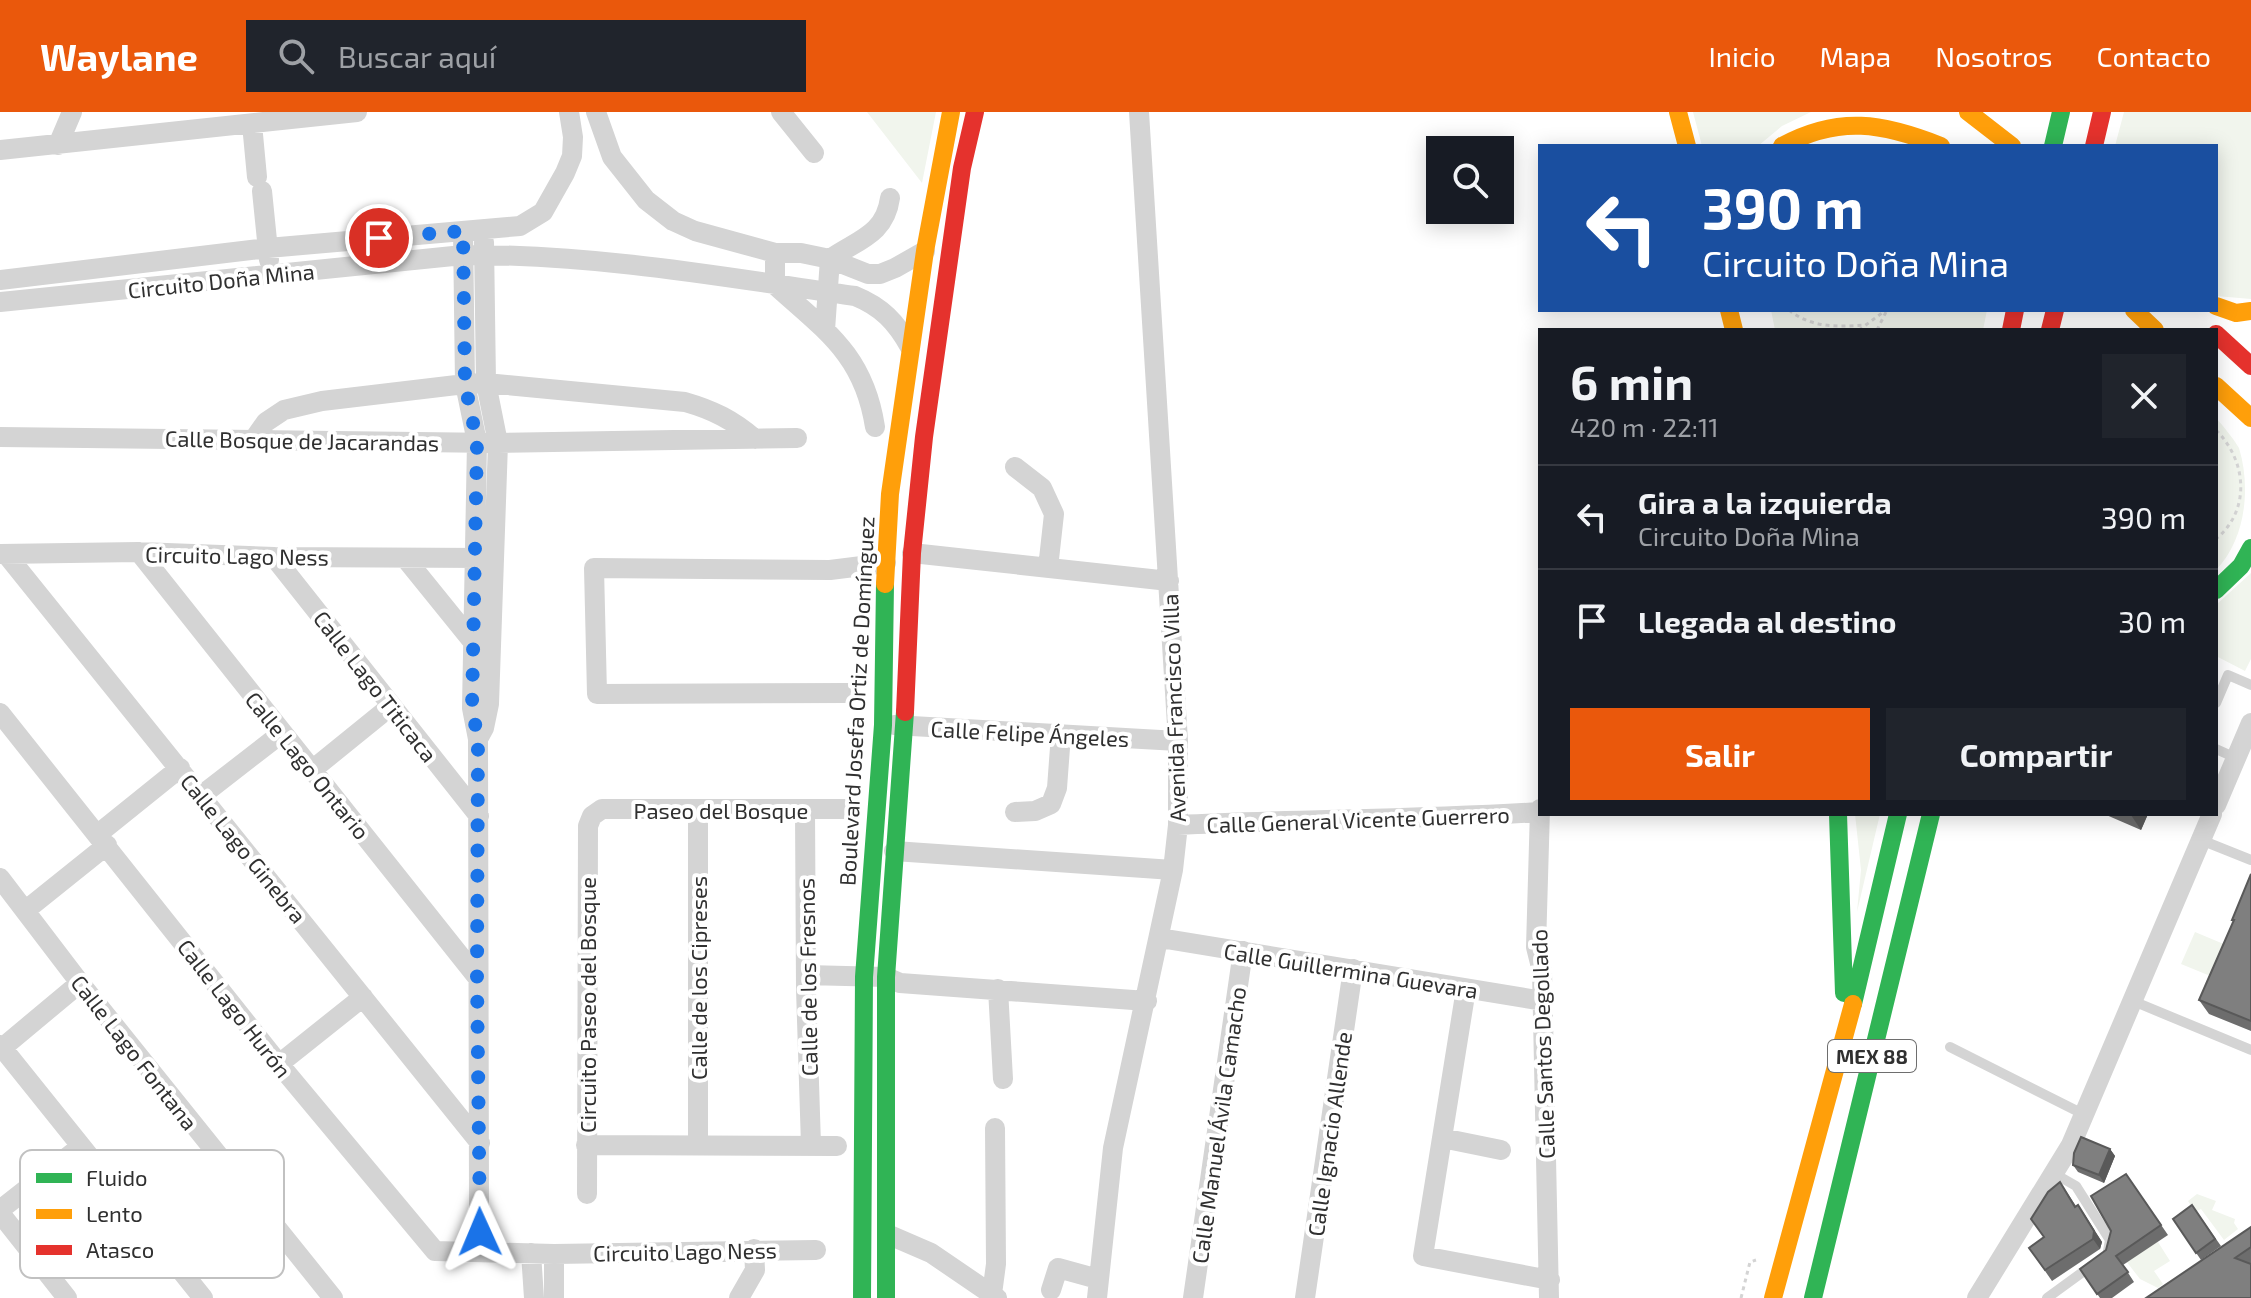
<!DOCTYPE html>
<html lang="es">
<meta charset="utf-8">
<style>
:root{--surface:#171b24;--page:#20242c;--text:#f1f3f6;--muted:#9ea1a6;--line:#363941;--accent:#ea580c}
body{margin:0;font-family:"Exo 2",sans-serif;background:var(--page);color:var(--text);height:100vh;display:flex;flex-direction:column;font-size:30px;white-space:nowrap}
*{box-sizing:border-box;margin:0}
p{font-size:26px;color:var(--muted)}
.icon{flex:none;width:44px;height:44px;fill:none;stroke:currentColor;stroke-width:2;stroke-linecap:round;stroke-linejoin:round}
.map{position:relative;flex:1;overflow:hidden}
.sheet{position:absolute;left:1538px;top:216px;width:680px;height:488px;display:flex;flex-direction:column;background:var(--surface);border-radius:0px;box-shadow:0 4px 20px #0003}
.sheet>*{flex:none}
.top-card{position:absolute;left:1538px;top:32px;width:680px;height:168px;border-radius:0px;box-shadow:0 4px 20px #0003;background:#1a4fa0;color:#fff;overflow:hidden}
.buttons{position:absolute;left:1426px;top:24px;display:grid;gap:16px}
.buttons a{display:grid;place-items:center;width:88px;height:88px;border-radius:0px;background:var(--surface);box-shadow:0 4px 20px #0003;font-size:40px}
.pin{position:absolute;display:grid;place-items:center;width:68px;height:68px;color:#fff;margin:-34px;border:4px solid #fff;border-radius:50%;box-shadow:0 2px 8px #0007}
.me{position:absolute;width:88px;margin:-44px;rotate:359deg;stroke-linejoin:round;filter:drop-shadow(0 0 6px #0008)}
.turn{display:flex;align-items:center;gap:28px;height:168px;padding:0 32px;font-size:36px}
.turn .icon{width:104px;height:104px;stroke-width:2.5}
.turn b{display:block;font-size:56px;line-height:68px}
.round{display:grid;place-items:center;flex:none;width:84px;height:84px;border-radius:0px;background:var(--page)}
.overview{display:flex;align-items:center;justify-content:space-between;height:136px;padding:0 32px}
h1{font-size:48px;font-weight:700;line-height:60px}
.button{display:flex;gap:16px;margin-top:auto;padding:16px 32px}
.button a{flex:1;height:92px;border-radius:0px;background:var(--accent);color:#fff;font-size:32px;font-weight:700;line-height:92px;text-align:center}
.button a+a{background:var(--page);color:var(--text)}
ul{padding:0;list-style:none}
li{display:flex;align-items:center;gap:24px;height:104px;padding:0 32px;border-top:2px solid var(--line)}
li div{flex:1}
li b{display:block;font-size:30px}
li em{font-style:normal}
header{display:flex;align-items:center;gap:48px;box-sizing:border-box;height:112px;padding:0 40px;background:var(--accent);color:#fff}
header strong{font-size:38px}
nav{display:flex;gap:44px;margin-inline-start:auto;font-size:28px}
.search{width:560px;height:72px;background:var(--page);display:flex;align-items:center;gap:20px;box-sizing:border-box;padding:0 28px;border-radius:0px;color:var(--muted);font-size:30px}
.map>svg:first-child{display:block}
.green{fill:#f1f5ed}
.lines{fill:none;stroke-linecap:round;stroke-linejoin:round}
.path{stroke:#d4d4d4;stroke-width:3;stroke-dasharray:4 4;stroke-linecap:butt}
.lane{stroke:#d4d4d4;stroke-width:10}
.street{stroke:#d4d4d4;stroke-width:20}
.fast{stroke:#30b455;stroke-width:18}
.slow{stroke:#ff9f0a;stroke-width:18}
.jam{stroke:#e5322d;stroke-width:18}
.wall{fill:#6d6d6d}
.shaded-wall{fill:#595959}
.building{fill:#7f7f7f;stroke:#595959;stroke-width:2}
.route{stroke:#1a73e8;stroke-width:14;stroke-dasharray:0 25.2}
.labels{text-anchor:middle;dominant-baseline:central;stroke-width:8;stroke-linejoin:round;paint-order:stroke}
.shield{fill:#fff;stroke:#6e6e6e;stroke-width:2}
.shield-label{font-size:20px;font-weight:bold;fill:#303030}
.street-label{font-size:22px;fill:#303030;stroke:#fff}
.key{fill:#fff;stroke:#c1c1c1;stroke-width:2}
.key-label{font-size:22px;fill:#303030}
</style>
<header>
<strong>Waylane</strong>
<div class="search"><svg class="icon" aria-label="search" viewBox="0 0 24 24"><circle cx="10" cy="10" r="6"/><path d="M15 15l6 6"/></svg>Buscar aquí</div>
<nav><a>Inicio</a><a>Mapa</a><a>Nosotros</a><a>Contacto</a></nav>
</header>
<div class="map">
<svg width="2251" height="1186" viewBox="0 0 2251 1186">
<rect width="100%" height="100%" fill="#fff"/>
<path class="green" d="M 867,0 L 936,0 L 922,71 Z
M 1693,0 L 1811,0 L 1782,14 L 1758,34 L 1702,34 Z
M 2124,0 L 2251,0 L 2251,187 L 2216,184 L 2216,34 L 2115,34 Z
M 1771,198 L 1987,198 L 1983,218 L 1775,218 Z
M 2216,306 C 2224,315 2233,326 2239,336 C 2251,375 2246,427 2216,458 Z
M 2251,461 L 2251,547 L 2245,559 L 2216,544 L 2216,493 Z
M 1855,702 L 1880,702 L 1857,800 L 1861,758 Z
M 2195,820 L 2238,838 L 2225,870 L 2181,852 Z
M 2197,1082 L 2216,1089 L 2212,1098 L 2235,1107 L 2234,1111 L 2238,1117 L 2224,1128 L 2201,1097 L 2195,1100 L 2188,1089 Z
M 2158,1130 L 2170,1149 L 2154,1159 L 2163,1172 L 2158,1176 L 2140,1167 L 2119,1140 Z"/>
<g class="lines">
<path class="path" d="M 1789,198 C 1811,216 1838,215 1864,213
M 1859,218 L 1886,198
M 1877,218 L 1887,198
M 2216,318 C 2247,349 2251,398 2216,427
M 1741,1186 L 1750,1150 L 1756,1148"/>
<path class="lane" d="M 2216,591 L 2228,563 L 2251,573
M 2216,637 L 2236,646
M 2201,728 L 2251,748
M 2133,889 L 2251,938
M 1950,935 L 2085,1003
M 2055,1062 L 2076,1074 L 2110,1128 L 2108,1139
M 2047,1186 L 2091,1154"/>
<path class="street" d="M 596,0 L 612,45 L 646,88 L 673,109 L 695,119 L 775,141 L 801,141 L 830,147 L 868,162 L 880,162 L 895,156 L 925,139
M 781,0 L 814,41
M 252,12 L 257,65
M 58,33 L 72,0
M 0,38 L 357,0
M 262,79 L 269,148
M 463,119 L 465,272 L 477,330 L 472,596 L 478,627 L 479,1094 C 480,1115 481,1126 497,1140
M 775,141 L 775,173 C 826,219 864,243 875,315
M 830,147 C 857,128 885,123 890,86
M 0,168 L 268,136 L 520,114 L 543,100 L 565,61 L 572,44 L 573,25 L 569,0
M 0,190 L 463,143 C 595,142 725,165 855,184 C 882,195 896,210 910,235
M 825,218 L 830,147
M 0,325 L 498,331 L 797,326
M 254,327 L 266,310 L 284,298 L 322,289 L 465,272 L 486,271 L 685,290 C 713,298 733,308 755,327
M 1015,355 L 1042,376 L 1054,402 L 1048,456
M 139,440 L 477,865
M 912,441 L 1169,469
M 0,442 L 139,440 L 274,445 L 488,446
M 6,442 L 480,1031
M 274,445 L 479,704
M 405,446 L 473,530
M 849,581 L 597,582 L 594,456 L 830,458 L 886,451
M 0,601 L 279,952 L 435,1139 L 554,1142 L 816,1138
M 894,613 L 1178,629
M 478,627 L 484,616 L 489,592 L 498,331 L 486,271 L 484,130
M 312,658 L 391,594
M 202,683 L 282,621
M 2216,693 L 2251,611
M 1540,697 L 1536,835 L 1542,859 L 1549,1186
M 698,698 L 698,1033
M 805,698 L 806,877 L 811,1033
M 1015,700 L 1035,699 L 1051,692 L 1057,676 L 1061,622
M 1178,713 C 1298,707 1418,708 1539,700
M 98,722 L 180,656
M 894,739 L 1173,758
M 0,766 L 80,871 L 333,1186
M 26,798 L 107,733
M 1160,826 L 1543,889
M 806,863 L 886,865 L 900,871 L 1147,889
M 998,877 L 1003,967
M 1466,877 L 1423,1144 L 1550,1168
M 0,933 L 203,1186
M 2,936 L 80,871
M 279,952 L 363,885
M 1442,1026 L 1501,1038
M 586,1033 L 837,1034
M 587,1082 L 588,714 L 592,704 L 602,697 L 852,697
M 0,1098 L 80,1035
M 0,1101 L 67,1186
M 144,1111 L 220,1047
M 887,1122 L 931,1141 L 997,1186
M 531,1141 L 534,1186
M 554,1142 L 554,1186
M 1051,1178 L 1058,1156 L 1098,1167
M 992,1182 L 996,1152 L 995,1016
M 739,1186 L 755,1158 L 754,1137
M 1097,1186 L 1113,1036 L 1173,758 L 1178,713 L 1178,629 L 1139,0
M 1193,1186 L 1243,839
M 1305,1186 L 1353,857
M 1977,1186 L 2071,1033 L 2212,702"/>
<path class="fast" d="M 2053,34 L 2061,0
M 2216,478 L 2241,454 L 2251,436
M 1838,702 L 1844,881
M 1853,892 L 1898,702
M 862,1186 L 864,865 L 883,613 L 885,472
M 886,1186 L 886,865 L 905,600
M 1813,1186 L 1931,702"/>
<path class="slow" d="M 1678,0 L 1687,34
M 1968,0 L 2012,34
M 1782,34 C 1839,3 1883,11 1941,34
M 2216,194 L 2236,201 L 2251,199
M 1729,198 L 1734,218
M 2134,198 L 2155,218
M 2216,274 L 2251,306
M 885,472 L 890,382 L 925,139 L 951,0
M 1773,1186 L 1853,892"/>
<path class="jam" d="M 2094,34 L 2102,0
M 2011,218 L 2015,198
M 2050,218 L 2055,198
M 2216,222 L 2251,254
M 905,600 L 912,441 L 924,325 L 962,56 L 975,0"/>
</g>
<path class="wall" d="M 2104,702 L 2148,702 L 2141,718 Z
M 2251,762 L 2251,919 L 2209,902 L 2199,888 L 2234,810 L 2232,808 Z
M 2110,1037 L 2115,1044 L 2104,1071 L 2078,1060 L 2073,1053 Z
M 2126,1062 L 2168,1123 L 2123,1153 L 2134,1170 L 2112,1186 L 2100,1186 L 2080,1157 L 2106,1138 Z
M 2060,1070 L 2076,1094 L 2078,1093 L 2085,1103 L 2102,1130 L 2100,1137 L 2052,1169 L 2029,1136 L 2044,1125 Z
M 2192,1093 L 2221,1134 L 2201,1148 L 2173,1107 Z
M 2251,1115 L 2251,1186 L 2146,1186 Z"/>
<path class="shaded-wall" d="M 2131,702 L 2148,702 L 2141,718 L 2131,703 Z
M 2110,1037 L 2115,1044 L 2104,1071 L 2099,1063 Z
M 2078,1093 L 2102,1130 L 2100,1137 L 2093,1127 Z"/>
<path class="building" d="M 2251,762 L 2251,909 L 2199,888 L 2234,808 L 2232,808 Z
M 2081,1025 L 2110,1037 L 2099,1063 L 2073,1053 L 2074,1041 Z
M 2126,1062 L 2161,1113 L 2116,1144 L 2128,1160 L 2097,1182 L 2080,1157 L 2106,1138 L 2111,1119 L 2091,1084 Z
M 2060,1070 L 2075,1095 L 2078,1093 L 2094,1119 L 2093,1127 L 2045,1158 L 2029,1136 L 2044,1125 L 2031,1107 L 2048,1080 Z
M 2192,1093 L 2215,1127 L 2196,1141 L 2173,1107 Z
M 2251,1115 L 2251,1135 L 2235,1146 L 2251,1152 L 2251,1186 L 2146,1186 Z"/>
<g class="lines">
<path class="route" d="M 379,126 L 463,119 L 465,272 L 477,330 L 472,596 L 478,627 L 477,865 L 480,1120"/>
</g>
<g class="labels">
<rect class="shield" x="1828" y="928" width="88" height="32" rx="6"/>
<g class="shield-label">
<text x="1872" y="944">MEX 88</text>
</g>
<g class="street-label">
<text transform="translate(221 168) rotate(-6)">Circuito Doña Mina</text>
<text transform="translate(302 328) rotate(1)">Calle Bosque de Jacarandas</text>
<text transform="translate(237 443) rotate(1)">Circuito Lago Ness</text>
<text transform="translate(376 574) rotate(52)">Calle Lago Titicaca</text>
<text transform="translate(856 589) rotate(-87)">Boulevard Josefa Ortiz de Domínguez</text>
<text transform="translate(1173 596) rotate(-92)">Avenida Francisco Villa</text>
<text transform="translate(1030 621) rotate(3)">Calle Felipe Ángeles</text>
<text transform="translate(308 653) rotate(51)">Calle Lago Ontario</text>
<text x="721" y="698">Paseo del Bosque</text>
<text transform="translate(1358 707) rotate(-2)">Calle General Vicente Guerrero</text>
<text transform="translate(244 736) rotate(51)">Calle Lago Ginebra</text>
<text transform="translate(1351 858) rotate(9)">Calle Guillermina Guevara</text>
<text transform="translate(807 865) rotate(-91)">Calle de los Fresnos</text>
<text transform="translate(698 866) rotate(-90)">Calle de los Cipreses</text>
<text transform="translate(587 893) rotate(-90)">Circuito Paseo del Bosque</text>
<text transform="translate(235 896) rotate(52)">Calle Lago Hurón</text>
<text transform="translate(1542 932) rotate(-92)">Calle Santos Degollado</text>
<text transform="translate(135 940) rotate(52)">Calle Lago Fontana</text>
<text transform="translate(1218 1013) rotate(-82)">Calle Manuel Ávila Camacho</text>
<text transform="translate(1329 1022) rotate(-82)">Calle Ignacio Allende</text>
<text transform="translate(685 1139) rotate(-1)">Circuito Lago Ness</text>
</g>
</g>
<rect x="20" y="1038" width="264" height="128" rx="12" class="key"/>
<rect x="36" y="1061" width="36" height="10" fill="#30b455"/>
<rect x="36" y="1097" width="36" height="10" fill="#ff9f0a"/>
<rect x="36" y="1133" width="36" height="10" fill="#e5322d"/>
<g class="key-label">
<text x="86" y="1074">Fluido</text>
<text x="86" y="1110">Lento</text>
<text x="86" y="1146">Atasco</text>
</g>
</svg>
<div class="buttons">
<a><svg class="icon" aria-label="search" viewBox="0 0 24 24"><circle cx="10" cy="10" r="6"/><path d="M15 15l6 6"/></svg></a>
</div>
<div class="pin" style="left:379px;top:126px;background:#d93025"><svg class="icon" aria-label="arrive" viewBox="0 0 24 24"><path d="M6 21V4h12l-3 4 3 4H6"/></svg></div>
<svg class="me" style="left:480px;top:1120px" viewBox="-20 -20 40 40"><path d="M0-17L14 15 0 8-14 15z" fill="#1a73e8" stroke="#fff" stroke-width="4"/></svg>
<div class="top-card">
<div class="turn"><svg class="icon" aria-label="left" viewBox="0 0 24 24"><path d="M17 20v-9H6M10 6l-5 5 5 5"/></svg><div><b>390 m</b>Circuito Doña Mina</div></div>
</div>
<section class="sheet">
<div class="overview"><div><h1>6 min</h1><p>420 m · 22:11</p></div><a class="round"><svg class="icon" aria-label="close" viewBox="0 0 24 24"><path d="M6 6l12 12M18 6L6 18"/></svg></a></div>
<ul>
<li><svg class="icon" aria-label="left" viewBox="0 0 24 24"><path d="M17 20v-9H6M10 6l-5 5 5 5"/></svg><div><b>Gira a la izquierda</b><p>Circuito Doña Mina</p></div><em>390 m</em></li>
<li><svg class="icon" aria-label="arrive" viewBox="0 0 24 24"><path d="M6 21V4h12l-3 4 3 4H6"/></svg><div><b>Llegada al destino</b></div><em>30 m</em></li>
</ul>
<div class="button"><a>Salir</a><a>Compartir</a></div>
</section>
</div>
